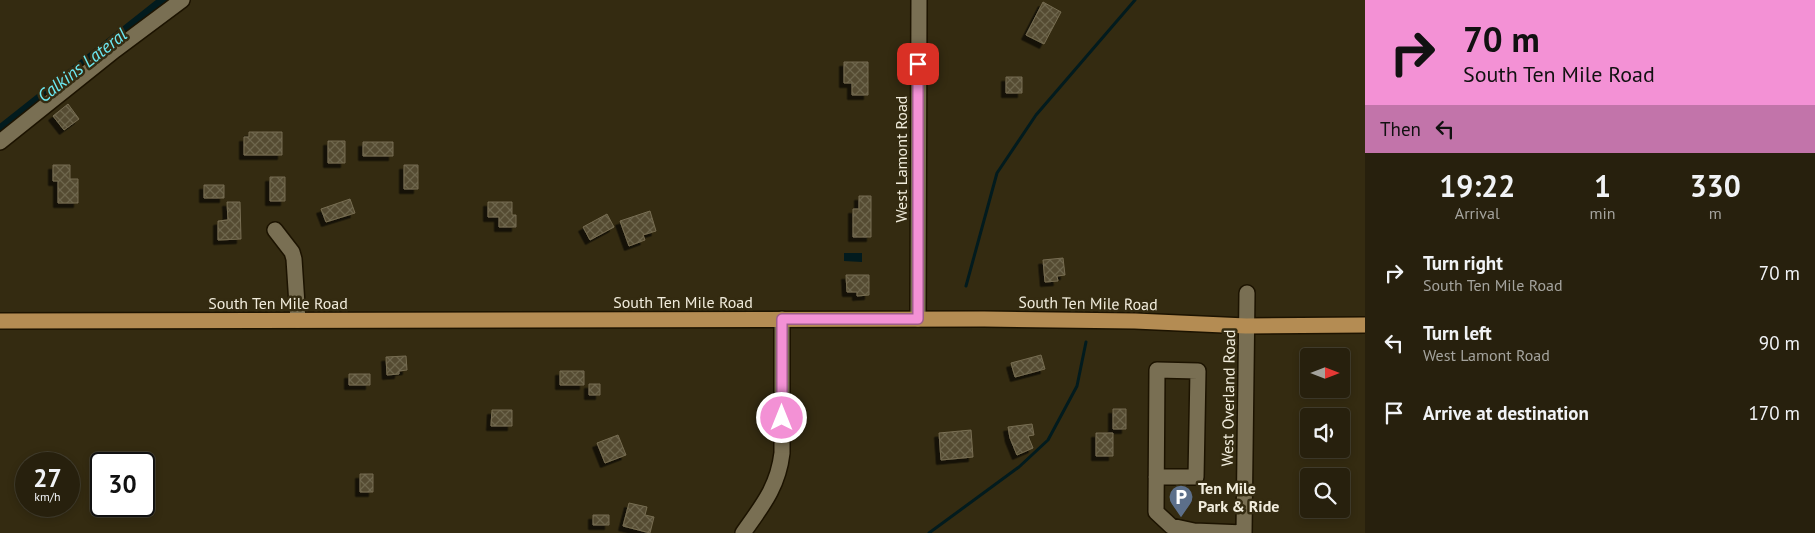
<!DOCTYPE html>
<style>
:root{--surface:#27200d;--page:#2f2816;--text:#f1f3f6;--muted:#a4a39d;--line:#433e2e}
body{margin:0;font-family:"PT Sans",sans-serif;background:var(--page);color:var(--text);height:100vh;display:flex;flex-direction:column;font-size:19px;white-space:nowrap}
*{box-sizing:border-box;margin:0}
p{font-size:16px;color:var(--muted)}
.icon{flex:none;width:28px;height:28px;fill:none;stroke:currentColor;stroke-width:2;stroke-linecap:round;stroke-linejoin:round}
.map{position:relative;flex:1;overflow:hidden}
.details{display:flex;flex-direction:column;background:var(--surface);width:450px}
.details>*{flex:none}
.top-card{background:#f391d5;color:#111;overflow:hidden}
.needle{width:32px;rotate:90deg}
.buttons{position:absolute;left:1300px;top:348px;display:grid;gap:10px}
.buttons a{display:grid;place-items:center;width:50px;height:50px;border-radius:5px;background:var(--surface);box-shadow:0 2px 8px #0003,0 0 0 1px var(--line);font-size:25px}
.speed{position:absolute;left:15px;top:452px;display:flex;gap:10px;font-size:25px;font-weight:700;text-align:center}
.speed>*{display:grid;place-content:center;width:65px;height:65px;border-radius:50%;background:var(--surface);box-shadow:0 2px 8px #0003,0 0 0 1px var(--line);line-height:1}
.speed small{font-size:12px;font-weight:400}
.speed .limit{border:2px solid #111;border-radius:8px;background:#fff;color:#111}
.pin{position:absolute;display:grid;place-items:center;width:42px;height:42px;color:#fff;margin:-21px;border-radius:10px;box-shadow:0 2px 8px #0006}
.me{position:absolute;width:55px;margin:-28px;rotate:0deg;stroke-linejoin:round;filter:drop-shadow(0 0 4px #0008)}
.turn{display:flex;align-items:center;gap:18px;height:105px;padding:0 15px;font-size:22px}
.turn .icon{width:65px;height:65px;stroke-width:2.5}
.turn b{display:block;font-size:35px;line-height:42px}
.then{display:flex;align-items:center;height:48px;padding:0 15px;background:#0003;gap:10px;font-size:19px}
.eta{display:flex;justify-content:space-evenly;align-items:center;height:85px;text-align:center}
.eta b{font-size:30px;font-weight:800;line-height:35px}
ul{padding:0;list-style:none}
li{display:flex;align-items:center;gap:15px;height:70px;padding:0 15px}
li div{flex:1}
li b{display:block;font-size:19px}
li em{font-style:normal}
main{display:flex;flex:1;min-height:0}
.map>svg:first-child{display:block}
.water{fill:#021b1e}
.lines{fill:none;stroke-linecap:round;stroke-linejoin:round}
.stream{stroke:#021b1e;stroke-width:3}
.canal{stroke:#021b1e;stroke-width:10}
.building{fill:url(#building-cross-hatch);stroke:#776d52;filter:url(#shadow)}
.minor-casing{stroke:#1c1300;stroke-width:18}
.major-casing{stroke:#1c1300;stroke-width:18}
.minor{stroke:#796f53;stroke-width:15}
.major{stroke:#b48c53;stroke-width:15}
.route-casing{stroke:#9e5e8a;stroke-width:12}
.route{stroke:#f391d5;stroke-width:9}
.labels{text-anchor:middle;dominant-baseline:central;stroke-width:5;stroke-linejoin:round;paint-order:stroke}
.street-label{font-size:16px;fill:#f1ecdc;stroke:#342b11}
.poi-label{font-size:16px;font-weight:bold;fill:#f1ecdc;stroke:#342b11;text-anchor:start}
.water-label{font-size:18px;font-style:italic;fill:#6ce9f3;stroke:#342b11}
</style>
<main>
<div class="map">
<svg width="1365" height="533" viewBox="0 0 1365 533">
<defs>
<pattern id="building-cross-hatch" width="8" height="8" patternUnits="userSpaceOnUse" patternTransform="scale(1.25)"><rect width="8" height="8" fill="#554c31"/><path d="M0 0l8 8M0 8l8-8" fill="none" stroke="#6e664e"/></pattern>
<filter id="shadow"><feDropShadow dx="-4.5" dy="4.5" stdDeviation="0" flood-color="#0009"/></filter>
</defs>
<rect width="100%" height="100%" fill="#342b11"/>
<path class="water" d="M 844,253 L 862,253 L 862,262 L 844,261 Z"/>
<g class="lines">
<path class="stream" d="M 966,286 L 997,173 L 1036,115 L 1135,0
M 929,533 L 1019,467 L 1048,440 L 1077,386 L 1086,342"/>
<path class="canal" d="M 0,130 L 164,0"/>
</g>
<path class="building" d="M 1043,2 L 1061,12 L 1044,44 L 1026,35 Z
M 844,62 L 868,62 L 868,95 L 852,95 L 852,83 L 844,83 Z
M 1006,77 L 1022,77 L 1022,93 L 1006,93 Z
M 68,104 L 79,119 L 64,130 L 53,116 Z
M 249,132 L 282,132 L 282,155 L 244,155 L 244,137 L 249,137 Z
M 328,141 L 345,141 L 345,163 L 328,163 Z
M 363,142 L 393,142 L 393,156 L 363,156 Z
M 53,165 L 70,165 L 70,179 L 78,179 L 78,203 L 58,203 L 58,181 L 53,181 Z
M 404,165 L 418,165 L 418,189 L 404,189 Z
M 270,177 L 285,177 L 285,201 L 270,201 Z
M 204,185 L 224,185 L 224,198 L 204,198 Z
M 859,196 L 871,196 L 871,237 L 853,237 L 853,209 L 859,209 Z
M 350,199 L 355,213 L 326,222 L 321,209 Z
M 227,202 L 240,202 L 241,239 L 218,240 L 218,221 L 228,220 Z
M 488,202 L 512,202 L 512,215 L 516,215 L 516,227 L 499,227 L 499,217 L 488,217 Z
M 650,211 L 656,231 L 643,235 L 645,240 L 629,246 L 620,221 Z
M 607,214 L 614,227 L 590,240 L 583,227 Z
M 1063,258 L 1065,275 L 1057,276 L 1058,281 L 1045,282 L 1043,260 Z
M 846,275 L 869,275 L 869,295 L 857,296 L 857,292 L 847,292 Z
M 1041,355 L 1045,369 L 1015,377 L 1011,363 Z
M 406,356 L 407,370 L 399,371 L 399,374 L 387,375 L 386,357 Z
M 560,371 L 584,371 L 584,385 L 560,385 Z
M 349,374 L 370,374 L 370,385 L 349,385 Z
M 589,384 L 600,384 L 600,395 L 589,395 Z
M 1113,409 L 1126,409 L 1126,429 L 1113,429 Z
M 492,410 L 512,410 L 512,426 L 491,426 Z
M 1032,424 L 1034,435 L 1028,436 L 1033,448 L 1017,455 L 1010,438 L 1008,427 Z
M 971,430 L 973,457 L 941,460 L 939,433 Z
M 1096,433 L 1113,433 L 1113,456 L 1096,456 Z
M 618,435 L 626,455 L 605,463 L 597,443 Z
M 360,474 L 373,474 L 373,492 L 360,492 Z
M 629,503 L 647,507 L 645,515 L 654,517 L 650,533 L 623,526 Z
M 593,515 L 609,515 L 609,525 L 593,525 Z"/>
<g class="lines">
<defs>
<path id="minor" d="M 0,142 L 115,50 L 182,0
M 275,230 L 292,252 L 294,259 L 298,320
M 918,319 L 919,0
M 1156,477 L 1196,477 L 1198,371 L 1157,370 L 1156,512 L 1171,526 L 1194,531 L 1244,533
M 743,533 C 762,506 778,487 782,453 L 782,319
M 1244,533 L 1247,293"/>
<path id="major" d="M 0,321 L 984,319 L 1135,321 L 1246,326 L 1365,325"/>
</defs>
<use href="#minor" class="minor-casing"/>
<use href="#major" class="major-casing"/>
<use href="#minor" class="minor"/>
<use href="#major" class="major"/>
</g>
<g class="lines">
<defs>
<path id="route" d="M 782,418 L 782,319 L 918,319 L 918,64"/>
</defs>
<use href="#route" class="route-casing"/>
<use href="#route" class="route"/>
</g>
<defs>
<symbol id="parking-pin" viewBox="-11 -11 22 30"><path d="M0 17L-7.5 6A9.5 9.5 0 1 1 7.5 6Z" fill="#5c6f8a" stroke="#342b11"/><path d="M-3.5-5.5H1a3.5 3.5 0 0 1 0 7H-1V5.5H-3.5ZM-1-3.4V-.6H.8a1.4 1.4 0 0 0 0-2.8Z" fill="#fff"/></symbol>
</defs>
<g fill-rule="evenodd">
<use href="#parking-pin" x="1167" y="483" width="28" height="38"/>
</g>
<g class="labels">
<g class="street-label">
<text transform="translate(901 159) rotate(-90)">West Lamont Road</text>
<text x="683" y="302">South Ten Mile Road</text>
<text x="278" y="303">South Ten Mile Road</text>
<text transform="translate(1088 303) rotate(1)">South Ten Mile Road</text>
<text transform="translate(1228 398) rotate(-89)">West Overland Road</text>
</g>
<g class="poi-label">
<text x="1198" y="488">Ten Mile<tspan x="1198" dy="18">Park &amp; Ride</tspan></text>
</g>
<g class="water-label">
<text transform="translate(82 65) rotate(-38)">Calkins Lateral</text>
</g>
</g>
</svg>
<div class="buttons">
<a><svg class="needle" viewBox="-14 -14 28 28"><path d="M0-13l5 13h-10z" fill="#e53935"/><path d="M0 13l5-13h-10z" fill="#a4a39d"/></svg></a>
<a><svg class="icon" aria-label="sound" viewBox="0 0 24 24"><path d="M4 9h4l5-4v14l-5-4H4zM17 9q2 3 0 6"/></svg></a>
<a><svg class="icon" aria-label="search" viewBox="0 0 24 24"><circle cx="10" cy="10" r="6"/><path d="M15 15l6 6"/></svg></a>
</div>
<div class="speed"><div>27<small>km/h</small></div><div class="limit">30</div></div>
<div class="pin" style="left:918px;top:64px;background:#d93025"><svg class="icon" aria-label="arrive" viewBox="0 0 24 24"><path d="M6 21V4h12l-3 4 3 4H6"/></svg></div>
<svg class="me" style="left:782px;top:418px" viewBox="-20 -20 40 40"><circle r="17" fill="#f391d5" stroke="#fff" stroke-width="3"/><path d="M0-11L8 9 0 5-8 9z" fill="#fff"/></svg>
</div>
<section class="details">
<div class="top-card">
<div class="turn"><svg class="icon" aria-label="right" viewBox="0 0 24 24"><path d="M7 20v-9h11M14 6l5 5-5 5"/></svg><div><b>70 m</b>South Ten Mile Road</div></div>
<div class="then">Then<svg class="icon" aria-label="left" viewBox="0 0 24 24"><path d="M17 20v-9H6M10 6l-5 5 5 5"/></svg></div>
</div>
<div class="eta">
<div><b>19:22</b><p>Arrival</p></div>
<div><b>1</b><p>min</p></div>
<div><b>330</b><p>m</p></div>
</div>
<ul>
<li><svg class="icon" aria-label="right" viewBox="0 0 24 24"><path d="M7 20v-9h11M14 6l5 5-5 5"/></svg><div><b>Turn right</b><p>South Ten Mile Road</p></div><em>70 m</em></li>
<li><svg class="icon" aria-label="left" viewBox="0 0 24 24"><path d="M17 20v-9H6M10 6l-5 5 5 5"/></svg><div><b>Turn left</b><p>West Lamont Road</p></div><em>90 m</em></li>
<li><svg class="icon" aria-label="arrive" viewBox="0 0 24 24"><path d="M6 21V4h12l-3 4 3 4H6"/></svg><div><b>Arrive at destination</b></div><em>170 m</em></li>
</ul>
</section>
</main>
